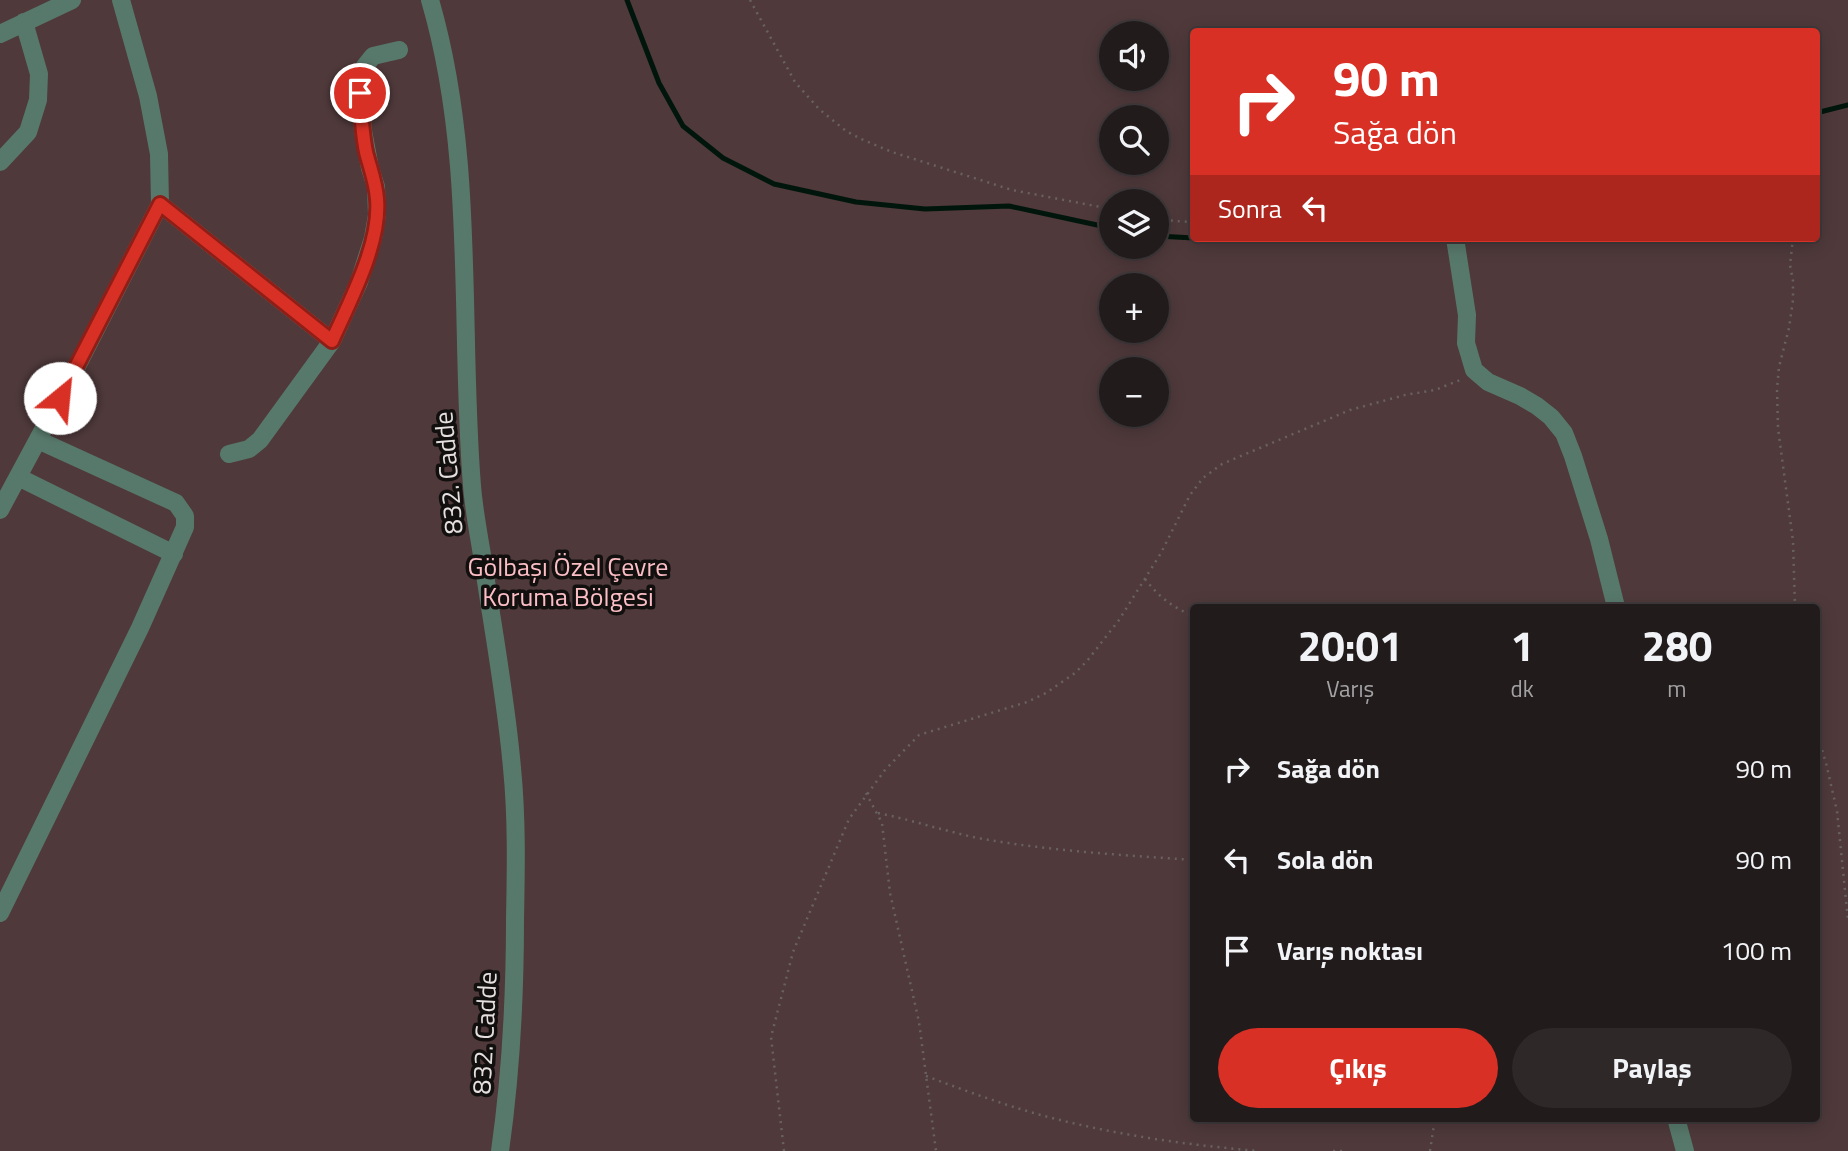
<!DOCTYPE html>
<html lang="tr">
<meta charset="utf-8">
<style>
:root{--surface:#221b1c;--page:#2e2829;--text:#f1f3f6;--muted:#a2a1a3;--line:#3f393b;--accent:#d93025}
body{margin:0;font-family:"Titillium Web",sans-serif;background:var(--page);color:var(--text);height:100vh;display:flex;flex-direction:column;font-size:26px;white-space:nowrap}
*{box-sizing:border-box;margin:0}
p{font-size:23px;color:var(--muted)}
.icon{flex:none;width:38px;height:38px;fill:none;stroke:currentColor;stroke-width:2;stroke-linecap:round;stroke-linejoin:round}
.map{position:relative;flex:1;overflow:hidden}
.side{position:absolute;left:1190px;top:604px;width:630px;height:518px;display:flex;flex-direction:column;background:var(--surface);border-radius:7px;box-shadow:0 4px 18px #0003,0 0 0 2px var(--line)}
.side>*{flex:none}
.top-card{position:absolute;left:1190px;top:28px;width:630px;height:214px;border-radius:7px;box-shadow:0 4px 18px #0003,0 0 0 2px var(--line);background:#d93025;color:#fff;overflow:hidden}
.controls{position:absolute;left:1099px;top:21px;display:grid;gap:14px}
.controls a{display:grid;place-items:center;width:70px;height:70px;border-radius:50%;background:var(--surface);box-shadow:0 4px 18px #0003,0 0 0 2px var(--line);font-size:35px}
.pin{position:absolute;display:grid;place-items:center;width:60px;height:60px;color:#fff;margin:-30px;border:4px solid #fff;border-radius:50%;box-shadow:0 2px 7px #0007}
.me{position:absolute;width:77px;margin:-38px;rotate:28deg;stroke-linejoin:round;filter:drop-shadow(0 0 5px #0008)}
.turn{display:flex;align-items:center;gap:24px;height:147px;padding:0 28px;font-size:32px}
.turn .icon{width:91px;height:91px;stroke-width:2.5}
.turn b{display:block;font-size:49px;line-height:60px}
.then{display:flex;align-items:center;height:66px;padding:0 28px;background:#0003;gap:14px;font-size:26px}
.eta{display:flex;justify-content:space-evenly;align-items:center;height:119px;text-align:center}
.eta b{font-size:42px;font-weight:700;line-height:49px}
.cta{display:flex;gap:14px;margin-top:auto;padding:14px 28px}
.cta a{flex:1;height:80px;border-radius:42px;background:var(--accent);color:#fff;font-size:28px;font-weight:700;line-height:80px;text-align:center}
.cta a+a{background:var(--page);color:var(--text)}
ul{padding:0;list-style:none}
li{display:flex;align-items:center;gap:21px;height:91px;padding:0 28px}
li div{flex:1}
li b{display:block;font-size:26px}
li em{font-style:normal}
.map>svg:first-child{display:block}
.green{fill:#4f393b;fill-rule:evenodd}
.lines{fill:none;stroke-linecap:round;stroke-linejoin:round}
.stream{stroke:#00160c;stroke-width:5}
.path{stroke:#696161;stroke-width:2.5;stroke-dasharray:2 5;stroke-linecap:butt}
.minor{stroke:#57796b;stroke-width:18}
.route-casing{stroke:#8d1f18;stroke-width:18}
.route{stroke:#d93025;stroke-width:12}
.labels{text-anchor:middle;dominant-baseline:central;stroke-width:7;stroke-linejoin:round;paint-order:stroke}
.street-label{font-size:26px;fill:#e5dfdf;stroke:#120f0f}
.park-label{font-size:26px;fill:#fcbec5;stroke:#120f0f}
</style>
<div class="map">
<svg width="1848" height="1151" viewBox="0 0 1848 1151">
<rect width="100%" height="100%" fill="#2d2425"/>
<path class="green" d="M 0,0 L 1848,0 L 1848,1151 L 0,1151 ZM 1194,32 L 1816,32 L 1816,238 L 1194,238 ZM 1111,33 L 1157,33 L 1157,79 L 1111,79 ZM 1111,117 L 1157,117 L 1157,163 L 1111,163 ZM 1111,201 L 1157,201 L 1157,247 L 1111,247 ZM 1111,285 L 1157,285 L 1157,331 L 1111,331 ZM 1111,369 L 1157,369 L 1157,415 L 1111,415 ZM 1194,607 L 1816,607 L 1816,1118 L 1194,1118 Z"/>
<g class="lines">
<path class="stream" d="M 627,0 L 659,83 L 683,126 L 723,158 L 774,184 L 856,202 L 925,209 L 1009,206 L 1111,228
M 1816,113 L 1848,105
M 1157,236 L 1194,238
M 1200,238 L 1263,240 L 1290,238"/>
<path class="path" d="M 750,0 L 795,82 L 819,109 L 846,131 L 861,139 L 892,152 L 1012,190 L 1111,209
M 1157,218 L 1174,221 L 1194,222
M 1793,238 L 1790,265 L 1793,281 L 1793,300 L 1789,328 L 1779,367 L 1777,389 L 1778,428 L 1793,541 L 1795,607
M 1145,579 C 1158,596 1173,608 1194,616
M 1816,730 L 1826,763 L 1837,811 L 1848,920
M 866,793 L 882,823 L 890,893 L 919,1022 L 936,1151
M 878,813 C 912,820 944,831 978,838 C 1049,851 1122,855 1194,860
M 926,1076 C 966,1091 1007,1106 1048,1117 C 1117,1135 1187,1145 1258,1151
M 784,1151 L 771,1037 L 793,952 L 849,819 L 885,770 L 919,735 L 1027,702 L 1046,693 L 1075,673 L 1087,661 L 1119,620 L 1161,553 L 1190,495 L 1203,478 L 1222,464 L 1350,410 L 1405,395 L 1435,390 L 1460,380
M 1333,1151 L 1343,1151
M 1430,1151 L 1435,1118"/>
<path class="minor" d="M 430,0 C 476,157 459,324 472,486 C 474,511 479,536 483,561 C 493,630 506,698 512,768 C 517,818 516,869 515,919 C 515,997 511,1074 500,1151
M 0,34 L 72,0
M 0,162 L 28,132 L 38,100 L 39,74 L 24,22
M 160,204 L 332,341
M 1455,238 L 1467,315 L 1466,343 L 1474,370 L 1488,382 L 1520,396 L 1537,406 L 1551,417 L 1564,433 L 1573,456 L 1599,539 L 1616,607
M 229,454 L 249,449 L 260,440 L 332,341 L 359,282 L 373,238 L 377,215 L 376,187 L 370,168 L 363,131 L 360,93 L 363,73 L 365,66 L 373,56 L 399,50
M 18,477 L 174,554
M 0,510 L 71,378 L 160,204 L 159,154 L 148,96 L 121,0
M 0,913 L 140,628 L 185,527 L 185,516 L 176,503 L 38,440
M 1676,1118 L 1685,1151"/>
</g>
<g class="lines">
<defs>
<path id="route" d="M 60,398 L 160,204 L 332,341 C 350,301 381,243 377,199 C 376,183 370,168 366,152 C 362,132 361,113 360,93"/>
</defs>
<use href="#route" class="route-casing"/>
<use href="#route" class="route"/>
</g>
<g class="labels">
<g class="street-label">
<text transform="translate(448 473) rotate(-95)">832. Cadde</text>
<text transform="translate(484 1033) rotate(-87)">832. Cadde</text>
</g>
<g class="park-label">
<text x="568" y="566">Gölbaşı Özel Çevre<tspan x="568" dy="30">Koruma Bölgesi</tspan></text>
</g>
</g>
</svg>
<div class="controls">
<a><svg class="icon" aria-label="sound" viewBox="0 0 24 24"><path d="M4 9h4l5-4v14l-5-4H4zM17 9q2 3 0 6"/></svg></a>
<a><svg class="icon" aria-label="search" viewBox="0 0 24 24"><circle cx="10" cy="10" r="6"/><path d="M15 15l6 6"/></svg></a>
<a><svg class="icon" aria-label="layers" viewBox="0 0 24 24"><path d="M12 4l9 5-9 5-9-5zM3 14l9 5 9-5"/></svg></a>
<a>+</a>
<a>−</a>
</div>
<div class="pin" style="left:360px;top:93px;background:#d93025"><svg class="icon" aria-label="arrive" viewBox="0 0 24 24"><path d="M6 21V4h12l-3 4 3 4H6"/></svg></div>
<svg class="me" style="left:60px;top:398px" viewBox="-20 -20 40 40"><circle r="19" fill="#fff"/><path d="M0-13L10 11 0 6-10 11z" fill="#d93025"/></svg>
<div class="top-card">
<div class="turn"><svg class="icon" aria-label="right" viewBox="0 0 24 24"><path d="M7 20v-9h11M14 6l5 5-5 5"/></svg><div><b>90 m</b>Sağa dön</div></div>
<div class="then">Sonra<svg class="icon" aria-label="left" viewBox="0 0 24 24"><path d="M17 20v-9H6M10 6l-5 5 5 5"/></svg></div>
</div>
<section class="side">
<div class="eta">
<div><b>20:01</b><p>Varış</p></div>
<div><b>1</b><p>dk</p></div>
<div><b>280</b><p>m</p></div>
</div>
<ul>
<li><svg class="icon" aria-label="right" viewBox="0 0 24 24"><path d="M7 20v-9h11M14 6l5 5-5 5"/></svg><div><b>Sağa dön</b></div><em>90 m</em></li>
<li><svg class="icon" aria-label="left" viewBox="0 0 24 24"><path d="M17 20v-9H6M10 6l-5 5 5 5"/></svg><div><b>Sola dön</b></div><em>90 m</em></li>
<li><svg class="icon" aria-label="arrive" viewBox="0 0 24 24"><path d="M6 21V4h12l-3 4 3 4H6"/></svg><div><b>Varış noktası</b></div><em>100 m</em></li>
</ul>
<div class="cta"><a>Çıkış</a><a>Paylaş</a></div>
</section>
</div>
